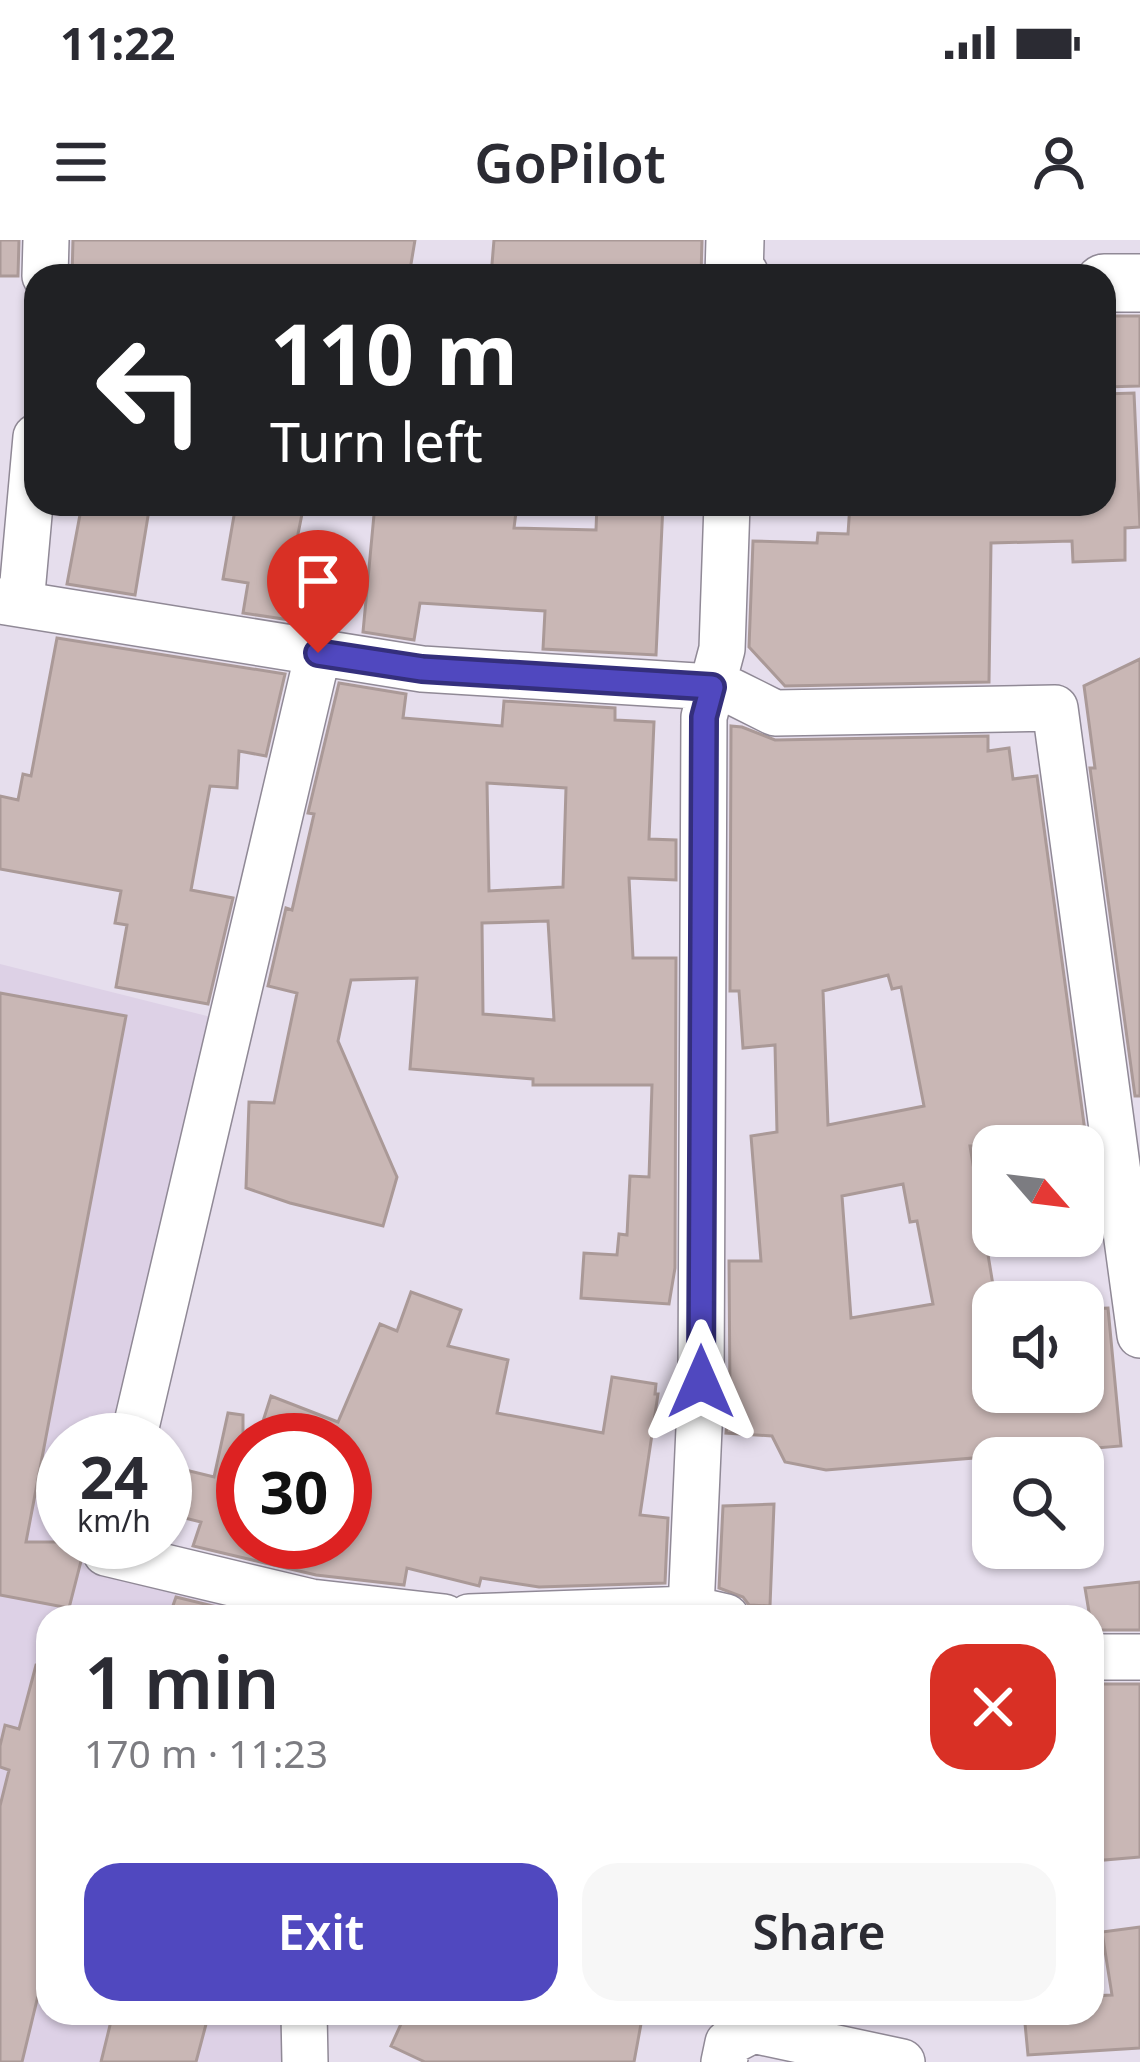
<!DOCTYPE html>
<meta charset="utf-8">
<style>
:root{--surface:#fff;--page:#f7f7f7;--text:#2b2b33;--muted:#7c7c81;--accent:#5048bf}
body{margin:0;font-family:"Noto Sans",sans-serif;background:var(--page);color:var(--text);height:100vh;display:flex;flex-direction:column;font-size:45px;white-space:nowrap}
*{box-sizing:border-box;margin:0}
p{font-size:39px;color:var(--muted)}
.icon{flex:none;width:66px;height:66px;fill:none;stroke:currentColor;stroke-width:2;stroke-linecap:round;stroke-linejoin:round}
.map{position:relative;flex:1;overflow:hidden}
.sheet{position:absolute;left:36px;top:1365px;width:1068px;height:420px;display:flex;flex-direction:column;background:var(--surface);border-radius:36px;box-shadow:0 3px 9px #0004}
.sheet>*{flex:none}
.guide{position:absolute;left:24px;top:24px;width:1092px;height:252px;border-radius:36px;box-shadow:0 3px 9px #0004;background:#202124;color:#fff;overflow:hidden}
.needle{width:78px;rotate:118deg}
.tools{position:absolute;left:972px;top:885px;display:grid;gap:24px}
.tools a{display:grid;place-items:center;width:132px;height:132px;border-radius:24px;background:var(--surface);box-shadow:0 3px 9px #0004;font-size:60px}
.speed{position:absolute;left:36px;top:1173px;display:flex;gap:24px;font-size:60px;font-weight:700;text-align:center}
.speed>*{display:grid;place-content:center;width:156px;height:156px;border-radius:50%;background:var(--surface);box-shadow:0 3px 9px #0004;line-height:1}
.speed small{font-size:30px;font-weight:400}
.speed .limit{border:18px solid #d22;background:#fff;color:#111}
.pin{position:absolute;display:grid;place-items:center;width:102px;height:102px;color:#fff;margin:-123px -51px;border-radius:50% 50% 50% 0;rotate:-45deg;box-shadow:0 0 12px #0007}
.pin .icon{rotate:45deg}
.me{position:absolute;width:132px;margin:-66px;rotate:0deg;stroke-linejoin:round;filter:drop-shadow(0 0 9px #0008)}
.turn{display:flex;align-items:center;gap:42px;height:252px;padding:0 48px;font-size:54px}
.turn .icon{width:156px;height:156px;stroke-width:2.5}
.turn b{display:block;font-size:84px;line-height:102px}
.round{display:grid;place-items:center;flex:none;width:126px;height:126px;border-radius:36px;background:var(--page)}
.head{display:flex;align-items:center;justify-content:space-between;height:204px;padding:0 48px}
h1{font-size:72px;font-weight:600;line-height:90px}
.primary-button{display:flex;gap:24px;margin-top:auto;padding:24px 48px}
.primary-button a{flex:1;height:138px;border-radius:36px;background:var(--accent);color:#fff;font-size:48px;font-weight:600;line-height:138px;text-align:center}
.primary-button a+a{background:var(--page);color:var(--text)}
.status{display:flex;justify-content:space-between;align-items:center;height:84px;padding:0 60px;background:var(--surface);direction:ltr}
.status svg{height:33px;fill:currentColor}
header{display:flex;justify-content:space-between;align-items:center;height:156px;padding:0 48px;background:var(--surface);font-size:54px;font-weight:600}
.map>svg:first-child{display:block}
.built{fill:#ddd1e6}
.building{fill:#c9b7b5;stroke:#aa9997;stroke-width:3;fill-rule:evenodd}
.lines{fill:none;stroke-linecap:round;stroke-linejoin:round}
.minor-casing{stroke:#908996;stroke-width:48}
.major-casing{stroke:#908996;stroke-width:60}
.minor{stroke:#fff;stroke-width:45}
.major{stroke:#fff;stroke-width:57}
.route-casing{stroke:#342f7c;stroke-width:30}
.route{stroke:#5048bf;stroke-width:21}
</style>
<div class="status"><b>11:22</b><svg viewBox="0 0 49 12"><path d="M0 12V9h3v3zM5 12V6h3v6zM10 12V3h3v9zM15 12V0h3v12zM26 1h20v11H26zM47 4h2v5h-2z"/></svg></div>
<header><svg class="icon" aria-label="menu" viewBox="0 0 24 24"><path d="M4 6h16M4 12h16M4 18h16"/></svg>GoPilot<svg class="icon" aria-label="person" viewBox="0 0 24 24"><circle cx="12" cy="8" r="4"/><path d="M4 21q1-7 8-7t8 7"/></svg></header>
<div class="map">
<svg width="1140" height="1822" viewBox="0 0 1140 1822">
<rect width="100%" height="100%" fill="#e6deed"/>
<path class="built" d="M 0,724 L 211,777 L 113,1200 L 63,1200 L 63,1302 L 89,1302 L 84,1326 L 306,1377 L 48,1377 L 48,1773 L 291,1773 L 291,1822 L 0,1822 Z"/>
<path class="building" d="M 0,0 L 19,0 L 18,36 L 0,36 Z
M 73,0 L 415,0 L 409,36 L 72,36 Z
M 494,0 L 702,0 L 701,36 L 491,36 Z
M 1104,76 L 1140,76 L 1140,146 L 1104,147 Z
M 1134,153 L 1140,287 L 1125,288 L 1125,320 L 1073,322 L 1072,301 L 991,303 L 989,442 L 785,446 L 749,407 L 753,301 L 817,303 L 818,293 L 848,294 L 850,264 L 1104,264 L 1104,154 Z
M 82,264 L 150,264 L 135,355 L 67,344 Z
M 236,264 L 304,264 L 297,299 L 304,300 L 290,380 L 243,373 L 248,343 L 223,339 Z
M 375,264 L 517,264 L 514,288 L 596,290 L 597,264 L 663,264 L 656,415 L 543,409 L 545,371 L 420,363 L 414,400 L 363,392 Z
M 57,398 L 285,434 L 266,516 L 239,511 L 237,548 L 210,546 L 191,650 L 233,658 L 208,764 L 116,747 L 127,685 L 115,683 L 121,651 L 0,629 L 0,556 L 18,560 L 23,534 L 31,536 Z
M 1140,419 L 1140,856 L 1135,856 L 1090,528 L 1095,528 L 1084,446 Z
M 339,443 L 406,454 L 403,478 L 502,486 L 504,461 L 615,468 L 615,480 L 654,482 L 649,599 L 676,600 L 676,640 L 629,638 L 633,718 L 676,718 L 675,1028 L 669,1064 L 581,1058 L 584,1013 L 617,1015 L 619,994 L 627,995 L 630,936 L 649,937 L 652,845 L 533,845 L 533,839 L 410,829 L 417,738 L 351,740 L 338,801 L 397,937 L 383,986 L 290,963 L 246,948 L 249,862 L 274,863 L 297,753 L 268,746 L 286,668 L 292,670 L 314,574 L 308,573 ZM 487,543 L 566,548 L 563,647 L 489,651 ZM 548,681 L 554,780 L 483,774 L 482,683 Z
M 731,486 L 742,487 L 775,500 L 988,496 L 988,511 L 1009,508 L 1013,539 L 1037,536 L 1087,906 L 970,906 L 993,1045 L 993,1152 L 1083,1152 L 1083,1069 L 1108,1068 L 1121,1206 L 826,1230 L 785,1222 L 772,1196 L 726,1193 L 730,1156 L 729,1021 L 761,1021 L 751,896 L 777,892 L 775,805 L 743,808 L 739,751 L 730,751 ZM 888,735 L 892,749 L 901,747 L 924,866 L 828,885 L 823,751 ZM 903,944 L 910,982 L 917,981 L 933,1064 L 851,1078 L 842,956 Z
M 0,753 L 126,776 L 26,1302 L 81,1302 L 81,1321 L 69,1368 L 0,1355 Z
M 411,1052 L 461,1070 L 448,1106 L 508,1120 L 497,1173 L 603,1193 L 612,1137 L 656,1144 L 655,1154 L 658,1154 L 640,1275 L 668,1278 L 665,1343 L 539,1347 L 481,1338 L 479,1346 L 407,1328 L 404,1345 L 316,1335 L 193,1306 L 201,1282 L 165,1273 L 165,1225 L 214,1237 L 228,1173 L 243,1175 L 243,1302 L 345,1302 L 345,1200 L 257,1200 L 271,1156 L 338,1182 L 380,1084 L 397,1091 Z
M 774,1264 L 770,1366 L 749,1365 L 743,1357 L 719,1348 L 723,1266 Z
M 1140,1342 L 1140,1390 L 1092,1390 L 1085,1348 Z
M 176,1357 L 258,1377 L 169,1377 Z
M 36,1425 L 48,1426 L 48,1737 L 43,1735 L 22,1822 L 0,1822 L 0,1566 L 9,1530 L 0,1527 L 0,1506 L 5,1485 L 19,1489 Z
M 1093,1444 L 1140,1444 L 1140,1617 L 1092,1621 L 1092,1494 L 1097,1493 Z
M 1140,1687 L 1140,1808 L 1028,1815 L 1024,1773 L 1092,1773 L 1092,1756 L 1112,1755 L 1102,1692 Z
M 113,1773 L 209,1773 L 196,1822 L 101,1822 Z
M 406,1773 L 643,1773 L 634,1822 L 425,1822 L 391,1806 Z"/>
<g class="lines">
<defs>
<path id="minor" d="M 45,36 L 46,0
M 0,361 L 422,429 L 712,447 L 733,452 L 775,473 L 1055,468 L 1140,1095
M 21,364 L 36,197
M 133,1200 L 318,413
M 109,1302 L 106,1313 L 311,1362 L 444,1377
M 691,1369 L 701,1143 L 704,477 L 722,409 L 727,264
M 469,1377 L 691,1369 L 726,1377
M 1092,1417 L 1140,1417
M 304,1773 L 305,1822
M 724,1822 L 728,1803 L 753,1790 L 902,1822"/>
<path id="major" d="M 735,0 L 734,36 L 740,36
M 1104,43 L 1140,43"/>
</defs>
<use href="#minor" class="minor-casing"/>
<use href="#major" class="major-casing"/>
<use href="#minor" class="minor"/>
<use href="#major" class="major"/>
</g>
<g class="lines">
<defs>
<path id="route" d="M 318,413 L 422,429 L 712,447 L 704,477 L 701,1142"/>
</defs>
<use href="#route" class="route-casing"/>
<use href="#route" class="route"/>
</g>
</svg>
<div class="tools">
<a><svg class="needle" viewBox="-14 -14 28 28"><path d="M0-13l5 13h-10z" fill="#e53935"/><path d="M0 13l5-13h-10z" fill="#7c7c81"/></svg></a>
<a><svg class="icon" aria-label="sound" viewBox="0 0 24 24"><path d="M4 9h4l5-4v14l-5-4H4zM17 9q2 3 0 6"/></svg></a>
<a><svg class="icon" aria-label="search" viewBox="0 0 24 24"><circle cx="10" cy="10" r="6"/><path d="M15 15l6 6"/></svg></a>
</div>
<div class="speed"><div>24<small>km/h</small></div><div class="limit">30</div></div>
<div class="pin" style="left:318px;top:413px;background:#d93025"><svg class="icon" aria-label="arrive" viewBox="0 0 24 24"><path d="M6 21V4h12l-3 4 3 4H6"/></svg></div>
<svg class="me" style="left:701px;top:1142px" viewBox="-20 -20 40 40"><path d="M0-17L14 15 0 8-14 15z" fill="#5048bf" stroke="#fff" stroke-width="4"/></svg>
<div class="guide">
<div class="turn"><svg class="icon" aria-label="left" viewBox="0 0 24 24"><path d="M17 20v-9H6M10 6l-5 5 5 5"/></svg><div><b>110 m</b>Turn left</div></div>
</div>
<section class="sheet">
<div class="head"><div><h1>1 min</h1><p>170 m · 11:23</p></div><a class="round" style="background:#d93025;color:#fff"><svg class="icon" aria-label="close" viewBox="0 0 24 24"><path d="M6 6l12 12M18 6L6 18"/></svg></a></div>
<div class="primary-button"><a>Exit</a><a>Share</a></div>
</section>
</div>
